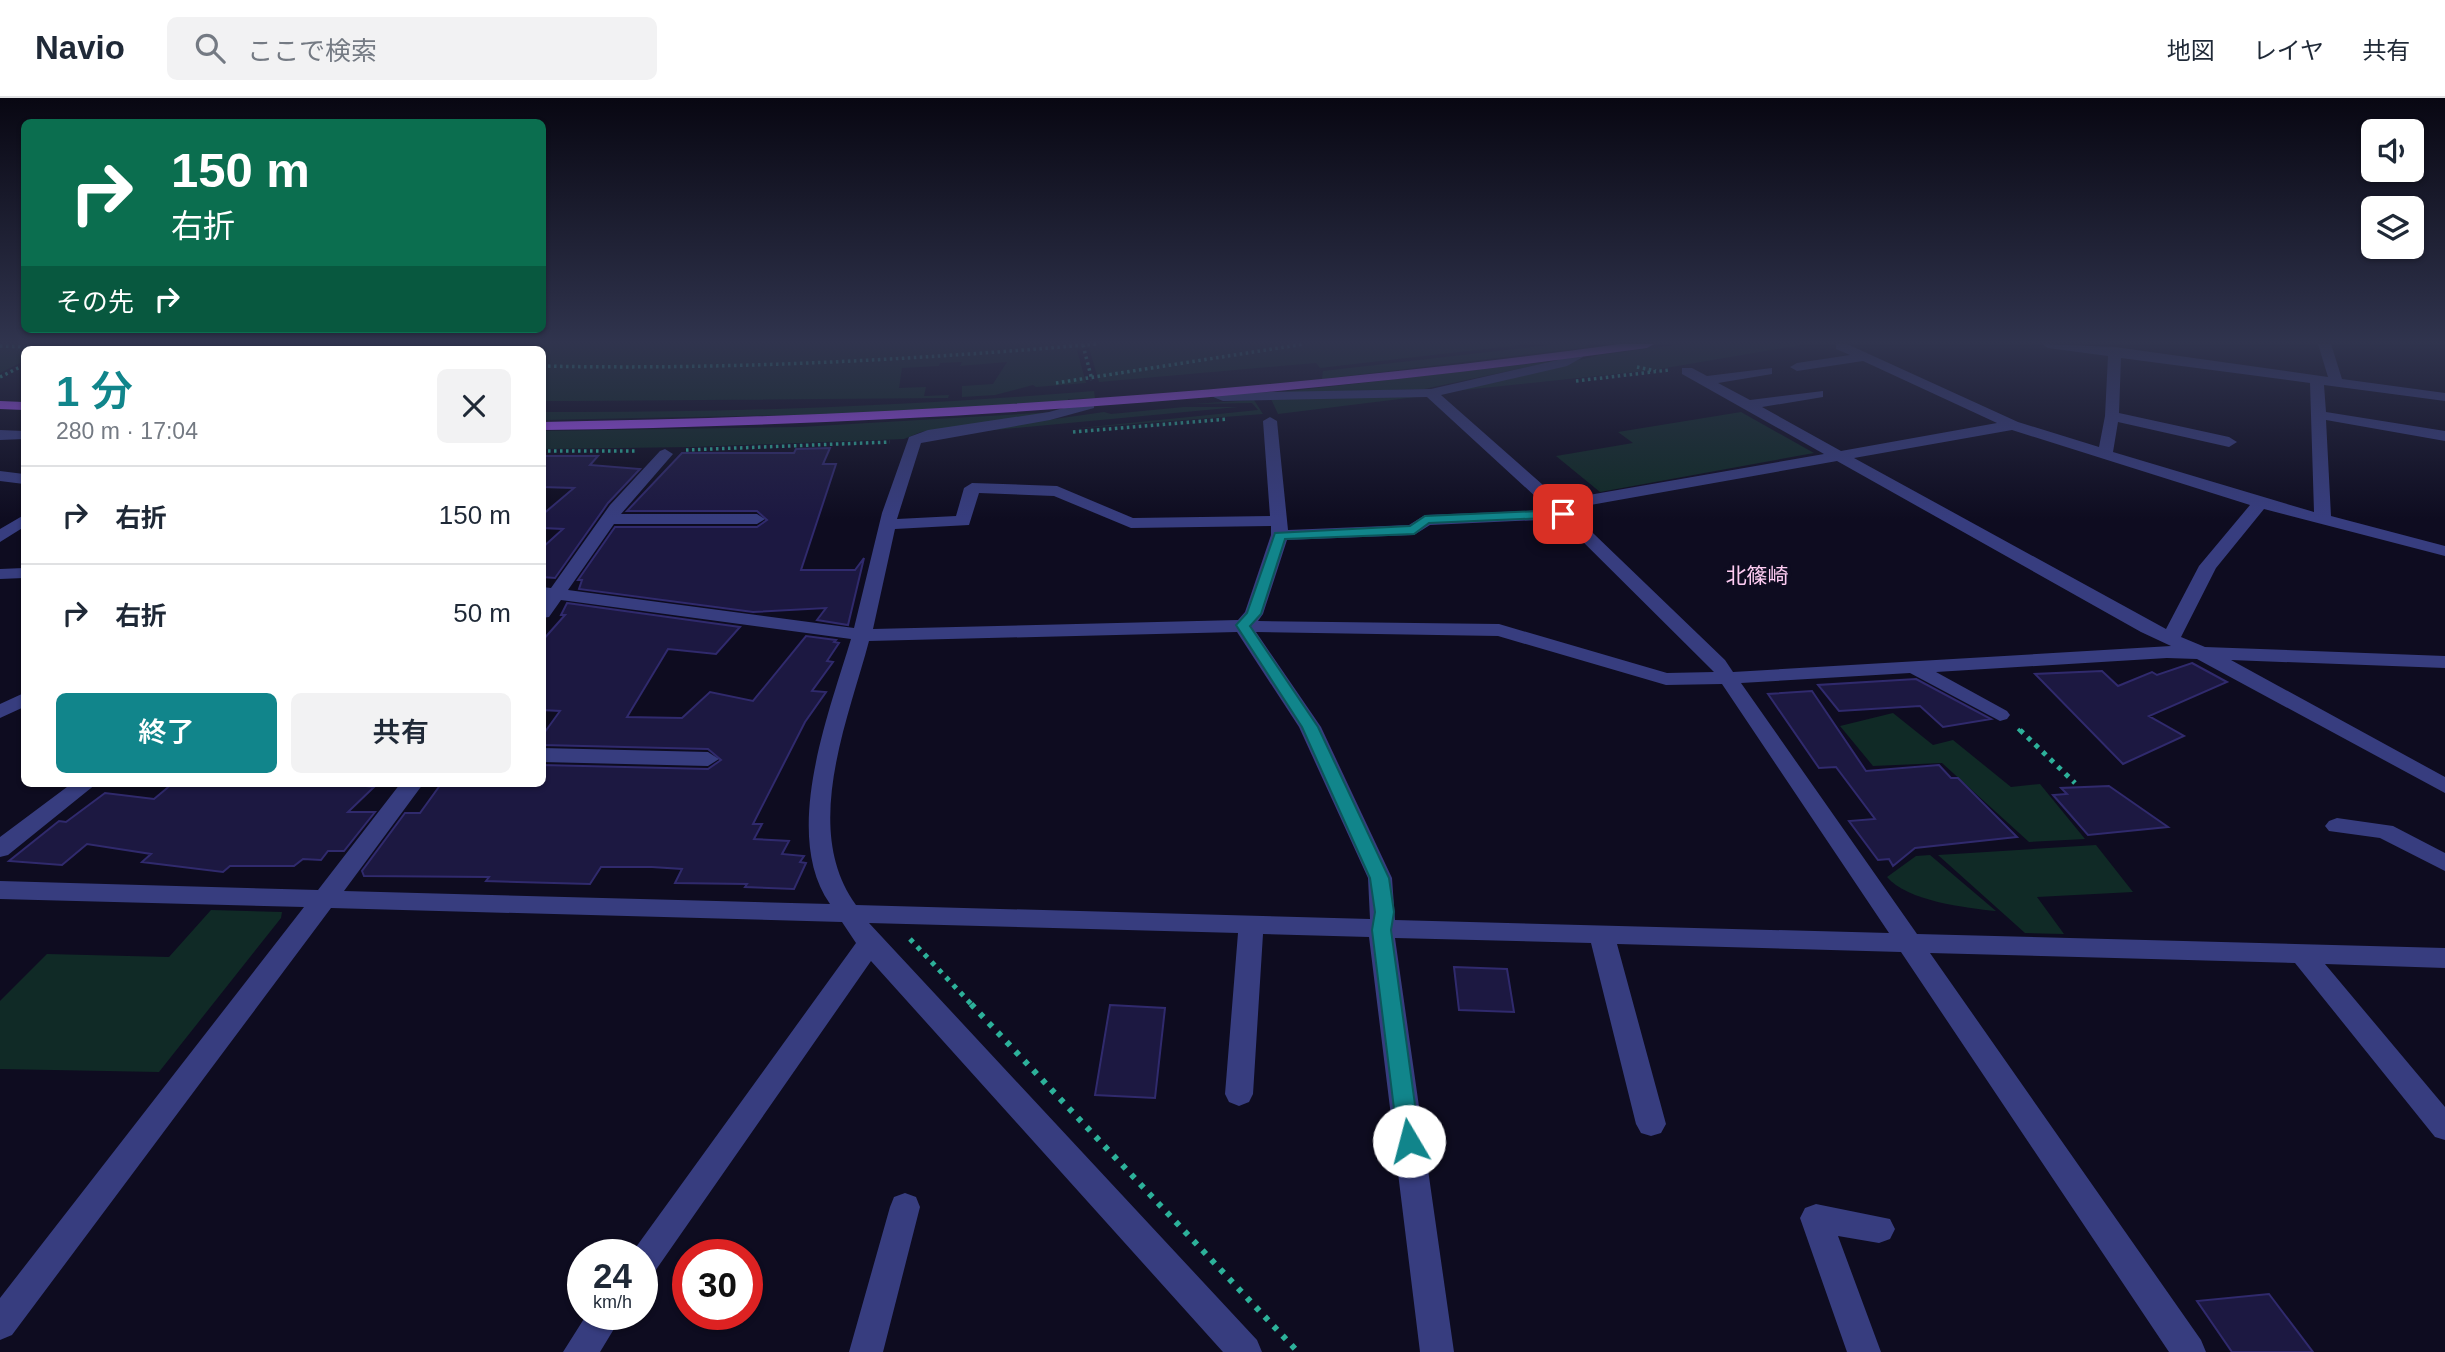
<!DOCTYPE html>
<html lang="ja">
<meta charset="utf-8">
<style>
:root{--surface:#fff;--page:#f2f2f3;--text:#1f2937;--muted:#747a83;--line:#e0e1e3;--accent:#11858b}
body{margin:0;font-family:Helvetica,"Noto Sans JP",sans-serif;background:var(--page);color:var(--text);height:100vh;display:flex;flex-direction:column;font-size:26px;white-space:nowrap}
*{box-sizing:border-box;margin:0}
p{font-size:23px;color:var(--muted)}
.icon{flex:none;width:38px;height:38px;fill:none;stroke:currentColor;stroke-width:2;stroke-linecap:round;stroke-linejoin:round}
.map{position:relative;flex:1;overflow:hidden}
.sheet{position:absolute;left:21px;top:248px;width:525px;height:441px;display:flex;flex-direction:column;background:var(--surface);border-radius:10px;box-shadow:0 2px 5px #0004}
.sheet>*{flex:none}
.hud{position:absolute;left:21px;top:21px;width:525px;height:214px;border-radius:10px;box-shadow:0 2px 5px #0004;background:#0b6e4f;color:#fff;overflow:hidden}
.fabs{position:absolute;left:2361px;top:21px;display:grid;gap:14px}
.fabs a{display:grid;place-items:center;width:63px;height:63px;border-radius:10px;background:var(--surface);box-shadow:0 2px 5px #0004;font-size:35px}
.speed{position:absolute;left:567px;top:1141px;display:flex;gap:14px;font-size:35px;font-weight:700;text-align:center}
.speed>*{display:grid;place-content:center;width:91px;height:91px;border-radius:50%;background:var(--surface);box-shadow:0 2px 5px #0004;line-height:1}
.speed small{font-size:18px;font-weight:400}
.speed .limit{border:10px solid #d22;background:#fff;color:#111}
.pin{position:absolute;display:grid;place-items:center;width:60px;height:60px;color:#fff;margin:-30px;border-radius:14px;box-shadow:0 4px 10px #0006}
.me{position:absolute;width:77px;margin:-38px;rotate:352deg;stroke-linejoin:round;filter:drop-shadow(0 0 5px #0008)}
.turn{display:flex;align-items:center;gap:24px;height:147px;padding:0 35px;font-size:32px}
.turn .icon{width:91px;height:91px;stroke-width:2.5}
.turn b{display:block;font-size:49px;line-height:60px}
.then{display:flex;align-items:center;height:66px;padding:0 35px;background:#0003;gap:14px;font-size:26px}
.round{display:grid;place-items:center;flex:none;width:74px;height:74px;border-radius:10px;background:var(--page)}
.head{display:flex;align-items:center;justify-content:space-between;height:119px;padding:0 35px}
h1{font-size:42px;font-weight:600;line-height:52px;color:var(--accent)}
.action{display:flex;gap:14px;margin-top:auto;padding:14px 35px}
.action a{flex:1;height:80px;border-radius:10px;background:var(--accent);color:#fff;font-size:28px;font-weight:600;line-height:80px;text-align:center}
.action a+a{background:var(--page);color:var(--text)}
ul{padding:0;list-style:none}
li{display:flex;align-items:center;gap:21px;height:98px;padding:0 35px;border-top:2px solid var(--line)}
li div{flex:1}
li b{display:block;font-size:26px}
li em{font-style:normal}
header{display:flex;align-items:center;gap:42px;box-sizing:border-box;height:98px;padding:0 35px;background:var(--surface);border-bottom:2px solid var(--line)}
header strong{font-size:33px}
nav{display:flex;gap:38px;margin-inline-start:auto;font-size:24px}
.search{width:490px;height:63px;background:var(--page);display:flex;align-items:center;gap:18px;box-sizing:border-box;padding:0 24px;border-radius:10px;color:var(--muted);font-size:26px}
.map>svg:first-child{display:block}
.green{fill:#102a26}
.building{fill:#1c1841;stroke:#302a6d;stroke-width:2}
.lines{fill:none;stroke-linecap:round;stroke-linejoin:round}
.path-far2{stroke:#2db19a;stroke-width:3.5;stroke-dasharray:2.5 3.5;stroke-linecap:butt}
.path-far1{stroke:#2db19a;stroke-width:5;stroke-dasharray:4.5 6;stroke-linecap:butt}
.path{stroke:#2db19a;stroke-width:6;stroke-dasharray:5 8;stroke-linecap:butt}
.minor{fill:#373d7f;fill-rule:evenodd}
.major{fill:#aa52ff;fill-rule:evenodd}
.route{fill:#11858b;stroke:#0b565a;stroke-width:2}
.labels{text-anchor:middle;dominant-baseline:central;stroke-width:7;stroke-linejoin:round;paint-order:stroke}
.quarter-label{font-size:21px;fill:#ffcdf3;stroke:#0e0c20}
</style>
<header>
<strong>Navio</strong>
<div class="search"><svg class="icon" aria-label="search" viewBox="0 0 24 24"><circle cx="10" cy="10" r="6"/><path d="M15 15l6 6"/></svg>ここで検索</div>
<nav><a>地図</a><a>レイヤ</a><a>共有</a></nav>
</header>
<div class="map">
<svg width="2445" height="1254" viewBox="0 0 2445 1254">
<rect width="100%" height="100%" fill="#0e0c20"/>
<path class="green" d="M 0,246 L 1529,246 L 1320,270 L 1316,265 L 1099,284 L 1089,250 L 1077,252 L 1086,285 L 1036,289 L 1033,287 L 995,297 L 962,299 L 962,288 L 993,286 L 1007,264 L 960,268 L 962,264 L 940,265 L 939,268 L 902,270 L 899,290 L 926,289 L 924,298 L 949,297 L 948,300 L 578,303 L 543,303 L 542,252 L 24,252 L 24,263 L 0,275 Z
M 1558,246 L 1584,246 L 1589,249 L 1322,281 L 1323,273 Z
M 1684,246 L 1807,246 L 1654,272 L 1454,293 L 1600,257 Z
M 1555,263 L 1424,291 L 1274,295 Z
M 1094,293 L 1095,300 L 1068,301 L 1068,304 L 846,316 L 543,322 L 543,314 C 726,315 910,308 1094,293 Z
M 1416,299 L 1278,316 L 1271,301 Z
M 1254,302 L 1263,316 L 1070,331 L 1258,312 L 1252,305 L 1192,306 Z
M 1184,309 L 1238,309 L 942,337 L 1104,314 L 1111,316 Z
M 1056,314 L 921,334 L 904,341 L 693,349 L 543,351 L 543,333 L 800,329 Z
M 1741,314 L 1814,355 L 1600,394 L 1556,358 L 1633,345 L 1618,334 Z
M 1893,615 L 1933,647 L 1953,642 L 2011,689 L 2040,686 L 2085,741 L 2029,744 L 1942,665 L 1873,668 L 1840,628 Z
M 2096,747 L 2133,794 L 2037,799 L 2064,836 L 2025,835 L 1938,757 Z
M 1930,757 L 1996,813 C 1966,810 1907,803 1887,779 L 1916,758 Z
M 211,812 L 282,814 L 281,820 L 159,974 L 0,971 L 0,903 L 47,856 L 169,859 Z"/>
<path class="building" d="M 830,350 L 823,366 L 836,366 L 801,472 L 855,472 L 864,460 L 848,527 L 817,522 L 826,510 L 753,514 L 579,491 L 582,482 L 578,482 L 615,429 L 757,429 L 767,422 L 757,413 L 627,413 L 682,355 L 794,355 L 796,351 Z
M 542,358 L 598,358 L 590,367 L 640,371 L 608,405 L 555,480 L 542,479 L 542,450 L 563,431 L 542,430 L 542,417 L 574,390 L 542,389 Z
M 567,505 L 740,529 L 716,556 L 668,551 L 627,619 L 682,620 L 710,594 L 753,603 L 806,538 L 836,542 L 834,544 L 839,545 L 827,563 L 833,564 L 812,593 L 826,594 L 805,624 L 753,726 L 762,726 L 754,741 L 789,743 L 782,756 L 804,758 L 800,764 L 806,765 L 794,791 L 745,789 L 747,786 L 675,785 L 682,771 L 652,769 L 601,769 L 590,786 L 486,783 L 489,779 L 364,778 L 362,773 L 405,715 L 420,715 L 441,686 L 542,686 L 542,667 L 708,671 L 721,662 L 708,651 L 542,647 L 542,638 L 560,613 L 542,612 L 542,543 L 565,517 L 561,517 Z
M 2192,565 L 2227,584 L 2149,618 L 2184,638 L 2123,666 L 2035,576 L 2102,573 L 2118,588 L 2152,574 L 2157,577 Z
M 1916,581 L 1991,621 L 1943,629 L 1920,608 L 1839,613 L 1818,587 Z
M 1812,593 L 1866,673 L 1939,667 L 1951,680 L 1958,680 L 2017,739 L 1915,750 L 1893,768 L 1889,761 L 1878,762 L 1849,723 L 1875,721 L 1836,669 L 1819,670 L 1768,596 Z
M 172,686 L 349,686 L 374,689 L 348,714 L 375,714 L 344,753 L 328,753 L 321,762 L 303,761 L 294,768 L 230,768 L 223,774 L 142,764 L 151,756 L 87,746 L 62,767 L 9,763 L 59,723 L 66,724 L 105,695 L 154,701 Z
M 2109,688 L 2168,729 L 2088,737 L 2053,697 L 2067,696 L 2061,690 Z
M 1454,869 L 1507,871 L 1514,914 L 1459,912 Z
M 1110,907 L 1165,910 L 1155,1000 L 1095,997 Z
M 2269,1196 L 2313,1254 L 2232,1254 L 2197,1203 Z"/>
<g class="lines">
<path class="path-far2" d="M 1083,247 L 1092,282
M 0,248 L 122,252
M 542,268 C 728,272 911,262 1096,246
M 1637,269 L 1656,273
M 0,279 L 24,267
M 1576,283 L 1669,272
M 1056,285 L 1304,246
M 1073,334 L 1228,321
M 686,352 L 890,344
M 542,353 L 638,353
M 2018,631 L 2021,634"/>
<path class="path-far1" d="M 2020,632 L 2075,685
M 910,841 L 973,908"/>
<path class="path" d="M 971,906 L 1298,1254"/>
<path class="minor" d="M 1836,246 L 1847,246 L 2018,324 L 2099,349 L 2105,318 L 2108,258 L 2048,250 L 2042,246 L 2115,249 L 2328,279 L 2318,246 L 2331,246 L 2342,281 L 2445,295 L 2445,303 L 2324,287 L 2326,314 L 2445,333 L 2445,343 L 2326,322 L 2331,418 L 2445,448 L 2445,458 L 2264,411 L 2216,470 L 2181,539 L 2205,549 L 2445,558 L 2445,570 L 2231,562 L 2445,679 L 2445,695 L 2197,561 L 2167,560 L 1936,574 L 2007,613 L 2010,617 L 2007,621 L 2000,623 L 1910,575 L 1741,585 L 1917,836 L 2445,850 L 2445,870 L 2325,866 L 2445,1009 L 2445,1042 L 2435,1039 L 2295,865 L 1930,855 L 2201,1242 L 2206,1254 L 2169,1254 L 1901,854 L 1617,846 L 1666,1026 L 1661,1035 L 1651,1038 L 1641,1035 L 1636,1026 L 1591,845 L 1395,840 L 1454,1254 L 1420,1254 L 1369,839 L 1263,836 L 1253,996 L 1249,1004 L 1239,1008 L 1229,1004 L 1225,996 L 1238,835 L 869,825 L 1257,1242 L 1262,1254 L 1223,1254 L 871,863 L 653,1176 L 642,1181 L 642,1157 L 631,1156 L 856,845 L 842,824 L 331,810 L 12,1237 L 0,1242 L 0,1200 L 304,809 L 0,801 L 0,783 L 318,792 L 400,686 L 423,686 L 344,793 L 830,806 C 781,736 829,615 851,541 L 561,502 L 549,519 L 542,520 L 542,489 L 551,490 L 610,407 L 660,353 L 665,351 L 673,356 L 621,416 L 757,416 L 765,421 L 757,426 L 614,426 L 568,492 L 854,530 L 882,415 L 909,339 L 928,332 L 1049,314 L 1089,303 L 1094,304 L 1094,310 L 1050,322 L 921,345 L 897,421 L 956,418 L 964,390 L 972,385 L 1057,388 L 1133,420 L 1270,418 L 1263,323 L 1270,319 L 1277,323 L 1288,432 L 1409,427 L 1425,417 L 1550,412 L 1427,299 L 1223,303 L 1206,296 L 1213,292 L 1224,295 L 1431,291 L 1558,262 L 1573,253 L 1583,253 L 1583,259 L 1567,268 L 1441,297 L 1560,402 L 1824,356 L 1682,276 L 1682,270 L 1692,270 L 1707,278 L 1772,270 L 1772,276 L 1718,285 L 1750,302 L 1823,293 L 1823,299 L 1762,309 L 1841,353 L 1997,325 L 1863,263 L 1797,273 L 1790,269 L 1797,265 L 1850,257 L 1836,251 ZM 2121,260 L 2310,285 L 2314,414 L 2113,354 L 2118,324 L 2229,349 L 2237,344 L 2229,339 L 2119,315 ZM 2012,332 L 2250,407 L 2199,468 L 2166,531 L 1854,360 ZM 1837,363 L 2141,534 L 2171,548 L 1733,574 L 1725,562 L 1568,411 ZM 979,395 L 1054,398 L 1131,430 L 1271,428 L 1271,437 L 1245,514 L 1238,522 L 873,531 L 895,431 L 969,427 ZM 1560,421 L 1714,574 L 1667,575 L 1499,526 L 1258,523 L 1263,516 L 1287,442 L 1414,437 L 1430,427 ZM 1237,534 L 1299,629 L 1368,780 L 1370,821 L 856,807 C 801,731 848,623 869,543 ZM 1256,534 L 1498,538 L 1666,587 L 1722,586 L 1889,835 L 1395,822 L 1392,780 L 1321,629 Z
M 0,332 L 24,333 L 24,341 L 0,342 Z
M 0,373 L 24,376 L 24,386 L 0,383 Z
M 24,417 L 24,429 L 0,444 L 0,431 Z
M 24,470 L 24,480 L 0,481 L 0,471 Z
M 24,595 L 24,609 L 0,620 L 0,606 Z
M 542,650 L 708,654 L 719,661 L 708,668 L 542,664 Z
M 71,686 L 96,686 L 8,757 L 0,759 L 0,739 Z
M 2337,720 L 2393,728 L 2445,755 L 2445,773 L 2380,740 L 2329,733 L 2325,728 L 2329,723 Z
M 905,1095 L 916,1099 L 920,1109 L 883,1254 L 849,1254 L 890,1109 L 894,1099 Z
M 1816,1106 L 1890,1121 L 1895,1131 L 1890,1141 L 1879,1145 L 1838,1138 L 1881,1254 L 1847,1254 L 1800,1120 L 1805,1110 Z
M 587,1216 L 623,1216 L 600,1254 L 563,1254 Z"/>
<path class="major" d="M 1620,246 L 1654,246 L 1647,250 C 1280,301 913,327 542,332 L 542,324 C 903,318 1262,295 1620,246 Z
M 0,303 L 24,304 L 24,312 L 0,311 Z"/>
</g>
<linearGradient id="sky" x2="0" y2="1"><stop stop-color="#080712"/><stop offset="0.58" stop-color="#30344e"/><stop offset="1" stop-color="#30344e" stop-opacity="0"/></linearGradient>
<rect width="2445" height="421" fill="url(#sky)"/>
<path class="route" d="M 1563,412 L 1568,413 L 1568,419 L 1429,425 L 1414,436 L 1285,441 L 1261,516 L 1250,528 L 1318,629 L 1389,780 L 1394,814 L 1391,832 L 1420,1043 L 1417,1050 L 1409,1052 L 1401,1050 L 1398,1043 L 1372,832 L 1375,814 L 1370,780 L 1302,629 L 1236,527 L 1247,515 L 1275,435 L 1410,428 L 1425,418 Z"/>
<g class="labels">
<g class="quarter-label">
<text x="1757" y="477">北篠崎</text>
</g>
</g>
</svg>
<div class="fabs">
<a><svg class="icon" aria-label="sound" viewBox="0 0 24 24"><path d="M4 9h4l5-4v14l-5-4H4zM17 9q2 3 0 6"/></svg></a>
<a><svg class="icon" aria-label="layers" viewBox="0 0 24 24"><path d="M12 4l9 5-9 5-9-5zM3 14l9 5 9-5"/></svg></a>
</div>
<div class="speed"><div>24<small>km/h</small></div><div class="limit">30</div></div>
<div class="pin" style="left:1563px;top:416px;background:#d93025"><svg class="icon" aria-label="arrive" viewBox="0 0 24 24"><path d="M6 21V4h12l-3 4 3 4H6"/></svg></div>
<svg class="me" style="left:1409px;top:1043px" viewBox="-20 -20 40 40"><circle r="19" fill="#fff"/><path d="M0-13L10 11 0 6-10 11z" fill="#11858b"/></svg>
<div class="hud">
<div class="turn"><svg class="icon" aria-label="right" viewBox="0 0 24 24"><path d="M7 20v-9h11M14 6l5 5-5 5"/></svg><div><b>150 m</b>右折</div></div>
<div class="then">その先<svg class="icon" aria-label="right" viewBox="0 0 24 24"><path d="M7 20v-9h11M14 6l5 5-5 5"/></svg></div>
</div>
<section class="sheet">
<div class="head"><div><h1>1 分</h1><p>280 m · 17:04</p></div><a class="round"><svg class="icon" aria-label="close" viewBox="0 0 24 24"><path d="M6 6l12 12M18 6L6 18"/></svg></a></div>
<ul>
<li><svg class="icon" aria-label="right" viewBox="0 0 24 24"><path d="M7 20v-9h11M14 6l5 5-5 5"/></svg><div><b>右折</b></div><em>150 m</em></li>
<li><svg class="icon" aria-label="right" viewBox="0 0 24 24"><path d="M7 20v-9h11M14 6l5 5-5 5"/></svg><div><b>右折</b></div><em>50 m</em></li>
</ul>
<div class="action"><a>終了</a><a>共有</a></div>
</section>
</div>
